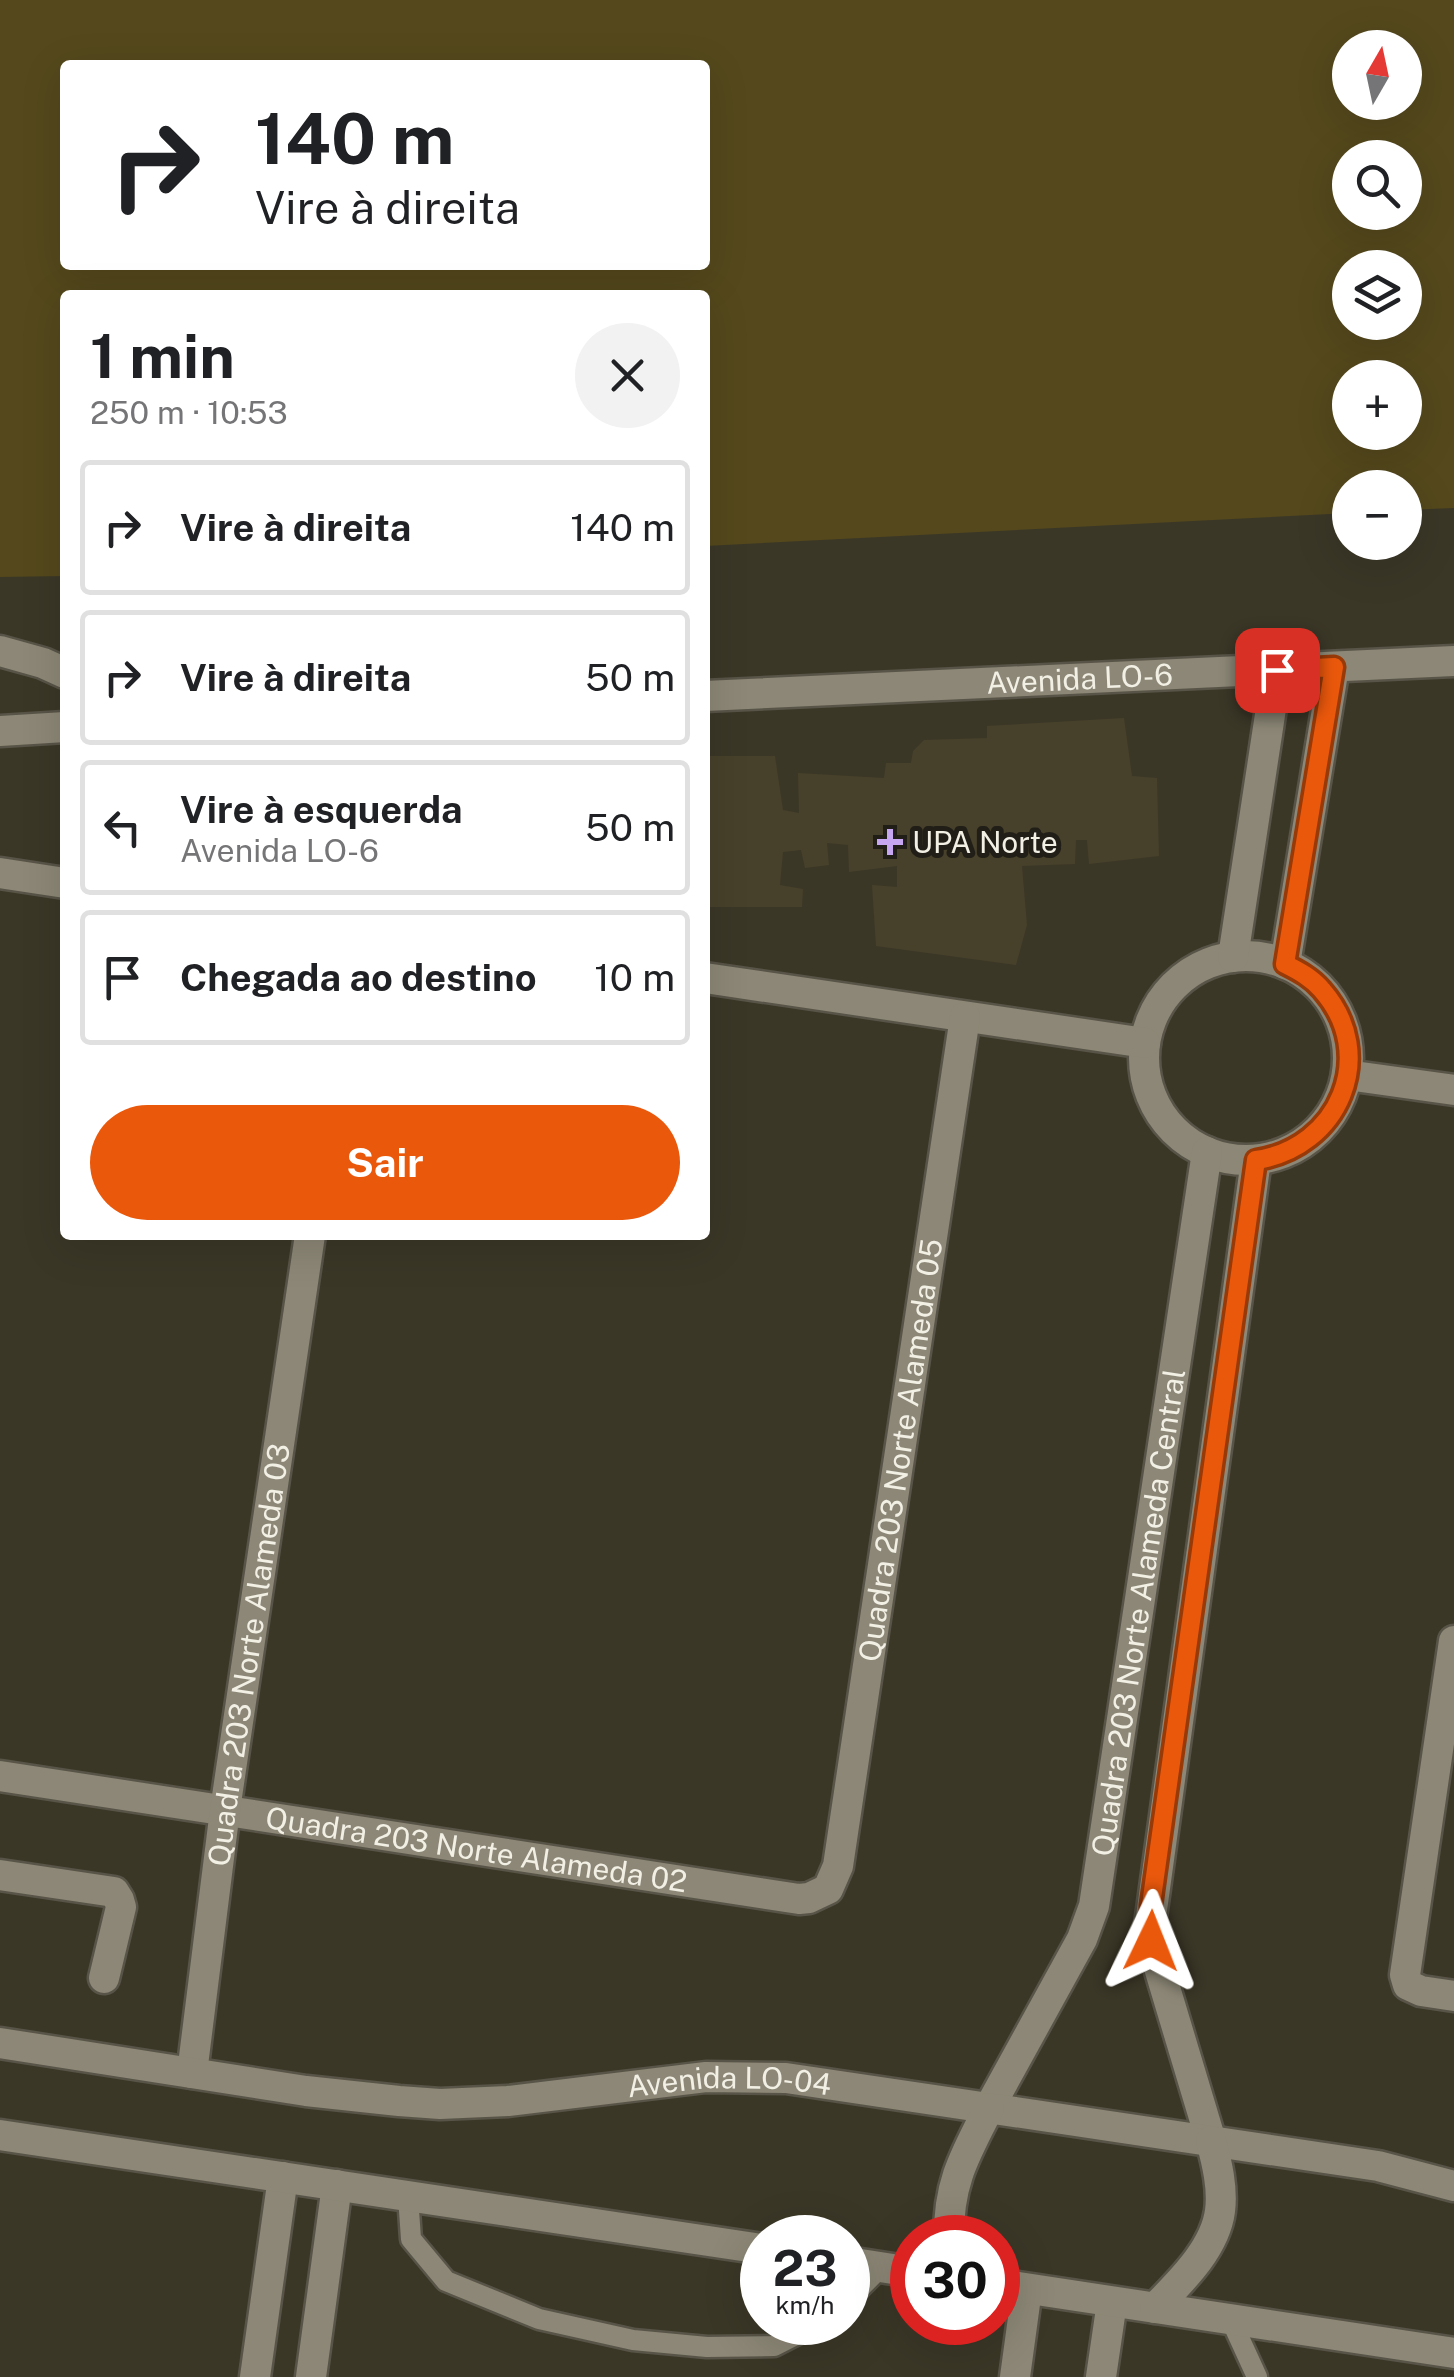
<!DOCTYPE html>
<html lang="pt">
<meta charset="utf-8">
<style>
:root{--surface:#fff;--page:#f2f2f2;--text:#202124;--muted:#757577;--line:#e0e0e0;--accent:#ea580c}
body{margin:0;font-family:"Public Sans",sans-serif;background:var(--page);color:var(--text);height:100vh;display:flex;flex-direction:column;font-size:38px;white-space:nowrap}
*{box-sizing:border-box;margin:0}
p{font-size:32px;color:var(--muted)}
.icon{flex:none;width:55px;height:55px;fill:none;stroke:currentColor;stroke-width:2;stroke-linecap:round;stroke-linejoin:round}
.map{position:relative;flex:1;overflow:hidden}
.details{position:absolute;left:60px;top:290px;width:650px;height:950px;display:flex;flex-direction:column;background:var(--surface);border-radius:10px;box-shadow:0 10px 40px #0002}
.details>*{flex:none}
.top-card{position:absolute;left:60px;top:60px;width:650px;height:210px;border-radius:10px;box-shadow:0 10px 40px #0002;background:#fff;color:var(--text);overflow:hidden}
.needle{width:65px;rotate:9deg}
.fabs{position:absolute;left:1332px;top:30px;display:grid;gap:20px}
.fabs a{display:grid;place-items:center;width:90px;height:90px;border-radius:50%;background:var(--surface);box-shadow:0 10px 40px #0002;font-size:50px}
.speed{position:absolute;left:740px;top:2215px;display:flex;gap:20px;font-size:50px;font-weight:700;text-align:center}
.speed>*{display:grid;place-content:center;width:130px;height:130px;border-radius:50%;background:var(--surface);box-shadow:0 10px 40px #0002;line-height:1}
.speed small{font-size:25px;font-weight:400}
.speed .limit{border:15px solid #d22;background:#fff;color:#111}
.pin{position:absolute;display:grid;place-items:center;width:85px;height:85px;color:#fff;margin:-42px;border-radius:20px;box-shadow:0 5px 15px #0006}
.me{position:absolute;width:110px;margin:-55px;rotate:2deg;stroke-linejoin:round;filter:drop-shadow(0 0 8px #0008)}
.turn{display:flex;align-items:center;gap:35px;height:210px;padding:0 30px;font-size:45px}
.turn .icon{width:130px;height:130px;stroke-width:2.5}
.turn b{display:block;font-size:70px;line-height:85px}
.round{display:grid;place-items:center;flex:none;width:105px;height:105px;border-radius:52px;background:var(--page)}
.summary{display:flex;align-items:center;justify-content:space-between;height:170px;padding:0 30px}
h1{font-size:60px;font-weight:700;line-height:75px}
.primary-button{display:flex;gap:20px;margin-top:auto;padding:20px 30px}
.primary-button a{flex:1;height:115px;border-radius:60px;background:var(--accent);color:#fff;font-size:40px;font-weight:700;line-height:115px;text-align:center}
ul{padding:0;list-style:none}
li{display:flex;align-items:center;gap:30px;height:135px;margin:0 20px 15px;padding:0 10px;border:5px solid var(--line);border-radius:10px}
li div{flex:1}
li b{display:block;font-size:38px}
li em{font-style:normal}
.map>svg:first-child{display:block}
.built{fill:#47412b}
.green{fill:#54481c;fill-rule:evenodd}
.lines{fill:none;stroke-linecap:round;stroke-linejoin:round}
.lane-casing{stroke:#585447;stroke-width:25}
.street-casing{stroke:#585447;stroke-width:35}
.secondary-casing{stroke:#585447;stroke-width:35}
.lane{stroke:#8c8776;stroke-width:20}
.street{stroke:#8c8776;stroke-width:30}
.secondary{stroke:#8c8776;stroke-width:30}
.route-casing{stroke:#983908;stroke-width:25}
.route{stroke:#ea580c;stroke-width:18}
.poi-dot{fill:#c6a6f0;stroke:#201e17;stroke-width:4}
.labels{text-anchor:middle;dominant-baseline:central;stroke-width:10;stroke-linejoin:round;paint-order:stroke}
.street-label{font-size:30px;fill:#f2efe5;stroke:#201e17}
.poi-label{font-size:30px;fill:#f2efe5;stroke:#201e17;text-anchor:start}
</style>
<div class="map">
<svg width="1454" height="2377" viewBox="0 0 1454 2377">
<rect width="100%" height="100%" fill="#3b3727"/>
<path class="built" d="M 1124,718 L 1132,776 L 1157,778 L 1159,856 L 1089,864 L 1087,840 L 1076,840 L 1075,864 L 1022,866 L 1027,925 L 1016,965 L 876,946 L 872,885 L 897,887 L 897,866 L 849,872 L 848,845 L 827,843 L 829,865 L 805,868 L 801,850 L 783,852 L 780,885 L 803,889 L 802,907 L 705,907 L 705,756 L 775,756 L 783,810 L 799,813 L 798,773 L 884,778 L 886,763 L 911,763 L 913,751 L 924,740 L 987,738 L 987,726 Z"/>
<path class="green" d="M 0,0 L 1454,0 L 1454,508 L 1405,510 L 1405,488 L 1350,488 L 1350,513 L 705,546 L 705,295 L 65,295 L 65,576 L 0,577 ZM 1350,48 L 1405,48 L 1405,102 L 1350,102 ZM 65,65 L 705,65 L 705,265 L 65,265 ZM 1350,158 L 1405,158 L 1405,212 L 1350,212 ZM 1350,268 L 1405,268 L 1405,322 L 1350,322 ZM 1350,378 L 1405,378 L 1405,432 L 1350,432 Z"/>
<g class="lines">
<defs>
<path id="lane" d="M 408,2196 L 411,2239 L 446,2281 L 539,2319 L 633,2340 L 707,2347 L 774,2346 L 821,2322
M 848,2300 L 881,2267
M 1231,2320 L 1257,2377"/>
<g id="street">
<path d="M 0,873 L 65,883"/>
<circle cx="1246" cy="1058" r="102"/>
<path d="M 1233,957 L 1277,669"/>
<path d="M 1285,964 L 1334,667"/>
<path d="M 705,978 L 1145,1043"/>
<path d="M 1347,1075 L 1454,1090"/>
<path d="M 1454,1641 L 1405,1975 L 1408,1985 L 1421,1991 L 1454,1996"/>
<path id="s1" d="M 0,1776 L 799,1899 L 809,1898 L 828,1889 L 838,1866 L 965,1017"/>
<path d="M 0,1875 L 114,1892 L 119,1900 L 121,1907 L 104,1978"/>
<path id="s2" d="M 192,2073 L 225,1810 L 310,1235"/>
<path id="s3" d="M 989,2108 L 1082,1939 L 1094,1906 L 1207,1152"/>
<path d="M 1211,2141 L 1151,1941 L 1150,1924 L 1256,1160"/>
<path d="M 255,2377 L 283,2177"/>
<path d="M 311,2377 L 337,2185"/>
<path d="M 1015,2377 L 1027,2289"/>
<path d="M 1101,2377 L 1112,2302"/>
</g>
<g id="secondary">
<path d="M 0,651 L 43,663 L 65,673"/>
<path id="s4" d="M 705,696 L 1454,661"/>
<path d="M 0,731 L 65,727"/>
<path id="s5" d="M 0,2043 L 306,2091 L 399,2101 L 440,2104 L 508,2101 L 706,2077 L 786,2078 L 1378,2166 L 1454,2186"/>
<path d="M 0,2135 L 762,2249"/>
<path d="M 949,2238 C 948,2183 965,2155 989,2108"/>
<path d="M 848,2262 L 912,2272"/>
<path d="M 998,2284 L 1454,2353"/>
<path d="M 1155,2308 C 1180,2282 1215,2249 1220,2211 C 1223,2188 1217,2163 1211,2141"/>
</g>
</defs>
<use href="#lane" class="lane-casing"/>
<use href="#street" class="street-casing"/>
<use href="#secondary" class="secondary-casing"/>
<use href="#lane" class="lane"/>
<use href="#street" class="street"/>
<use href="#secondary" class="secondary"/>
</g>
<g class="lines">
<defs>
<path id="route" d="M 1151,1941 L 1151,1905 L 1256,1160 C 1339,1148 1379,1055 1322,990 C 1312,978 1299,971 1285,964 L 1334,667 L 1277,670"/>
</defs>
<use href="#route" class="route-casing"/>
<use href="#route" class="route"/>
</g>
<path class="poi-dot" d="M885 827h10v10h10v10h-10v10h-10v-10h-10v-10h10z"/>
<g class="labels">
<g class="street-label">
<text stroke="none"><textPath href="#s4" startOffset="375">Avenida LO-6</textPath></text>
<text stroke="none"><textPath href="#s1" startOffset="1285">Quadra 203 Norte Alameda 05</textPath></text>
<text stroke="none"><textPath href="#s3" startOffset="525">Quadra 203 Norte Alameda Central</textPath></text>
<text stroke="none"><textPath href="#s2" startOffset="422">Quadra 203 Norte Alameda 03</textPath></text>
<text stroke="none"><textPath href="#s1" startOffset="482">Quadra 203 Norte Alameda 02</textPath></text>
<text stroke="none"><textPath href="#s5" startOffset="735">Avenida LO-04</textPath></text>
</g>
<g class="poi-label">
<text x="912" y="842">UPA Norte</text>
</g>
</g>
</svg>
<div class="fabs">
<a><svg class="needle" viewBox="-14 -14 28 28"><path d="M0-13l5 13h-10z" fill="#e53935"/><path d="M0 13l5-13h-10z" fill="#757577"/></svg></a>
<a><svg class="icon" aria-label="search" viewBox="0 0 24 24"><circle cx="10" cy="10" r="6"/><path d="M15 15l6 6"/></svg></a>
<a><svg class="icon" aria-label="layers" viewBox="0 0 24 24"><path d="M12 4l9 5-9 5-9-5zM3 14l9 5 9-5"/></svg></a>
<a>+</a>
<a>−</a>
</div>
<div class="speed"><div>23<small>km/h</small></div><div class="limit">30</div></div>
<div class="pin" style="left:1277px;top:670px;background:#d93025"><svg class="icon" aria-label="arrive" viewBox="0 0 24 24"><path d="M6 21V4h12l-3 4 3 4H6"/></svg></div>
<svg class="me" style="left:1151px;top:1941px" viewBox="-20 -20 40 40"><path d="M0-17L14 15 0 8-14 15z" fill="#ea580c" stroke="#fff" stroke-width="4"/></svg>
<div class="top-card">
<div class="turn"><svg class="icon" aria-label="right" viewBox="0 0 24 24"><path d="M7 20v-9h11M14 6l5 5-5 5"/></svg><div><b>140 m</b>Vire à direita</div></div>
</div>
<section class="details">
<div class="summary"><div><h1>1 min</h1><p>250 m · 10:53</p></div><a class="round"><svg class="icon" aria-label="close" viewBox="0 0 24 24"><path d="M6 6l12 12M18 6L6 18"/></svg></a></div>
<ul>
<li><svg class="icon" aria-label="right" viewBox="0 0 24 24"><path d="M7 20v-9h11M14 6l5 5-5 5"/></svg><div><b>Vire à direita</b></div><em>140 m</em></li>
<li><svg class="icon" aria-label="right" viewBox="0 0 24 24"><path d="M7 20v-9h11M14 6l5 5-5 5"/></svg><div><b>Vire à direita</b></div><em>50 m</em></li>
<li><svg class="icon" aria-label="left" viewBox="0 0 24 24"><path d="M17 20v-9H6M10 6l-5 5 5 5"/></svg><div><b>Vire à esquerda</b><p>Avenida LO-6</p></div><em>50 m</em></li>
<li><svg class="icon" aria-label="arrive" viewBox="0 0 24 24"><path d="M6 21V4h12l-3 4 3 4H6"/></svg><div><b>Chegada ao destino</b></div><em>10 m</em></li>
</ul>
<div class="primary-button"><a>Sair</a></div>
</section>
</div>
